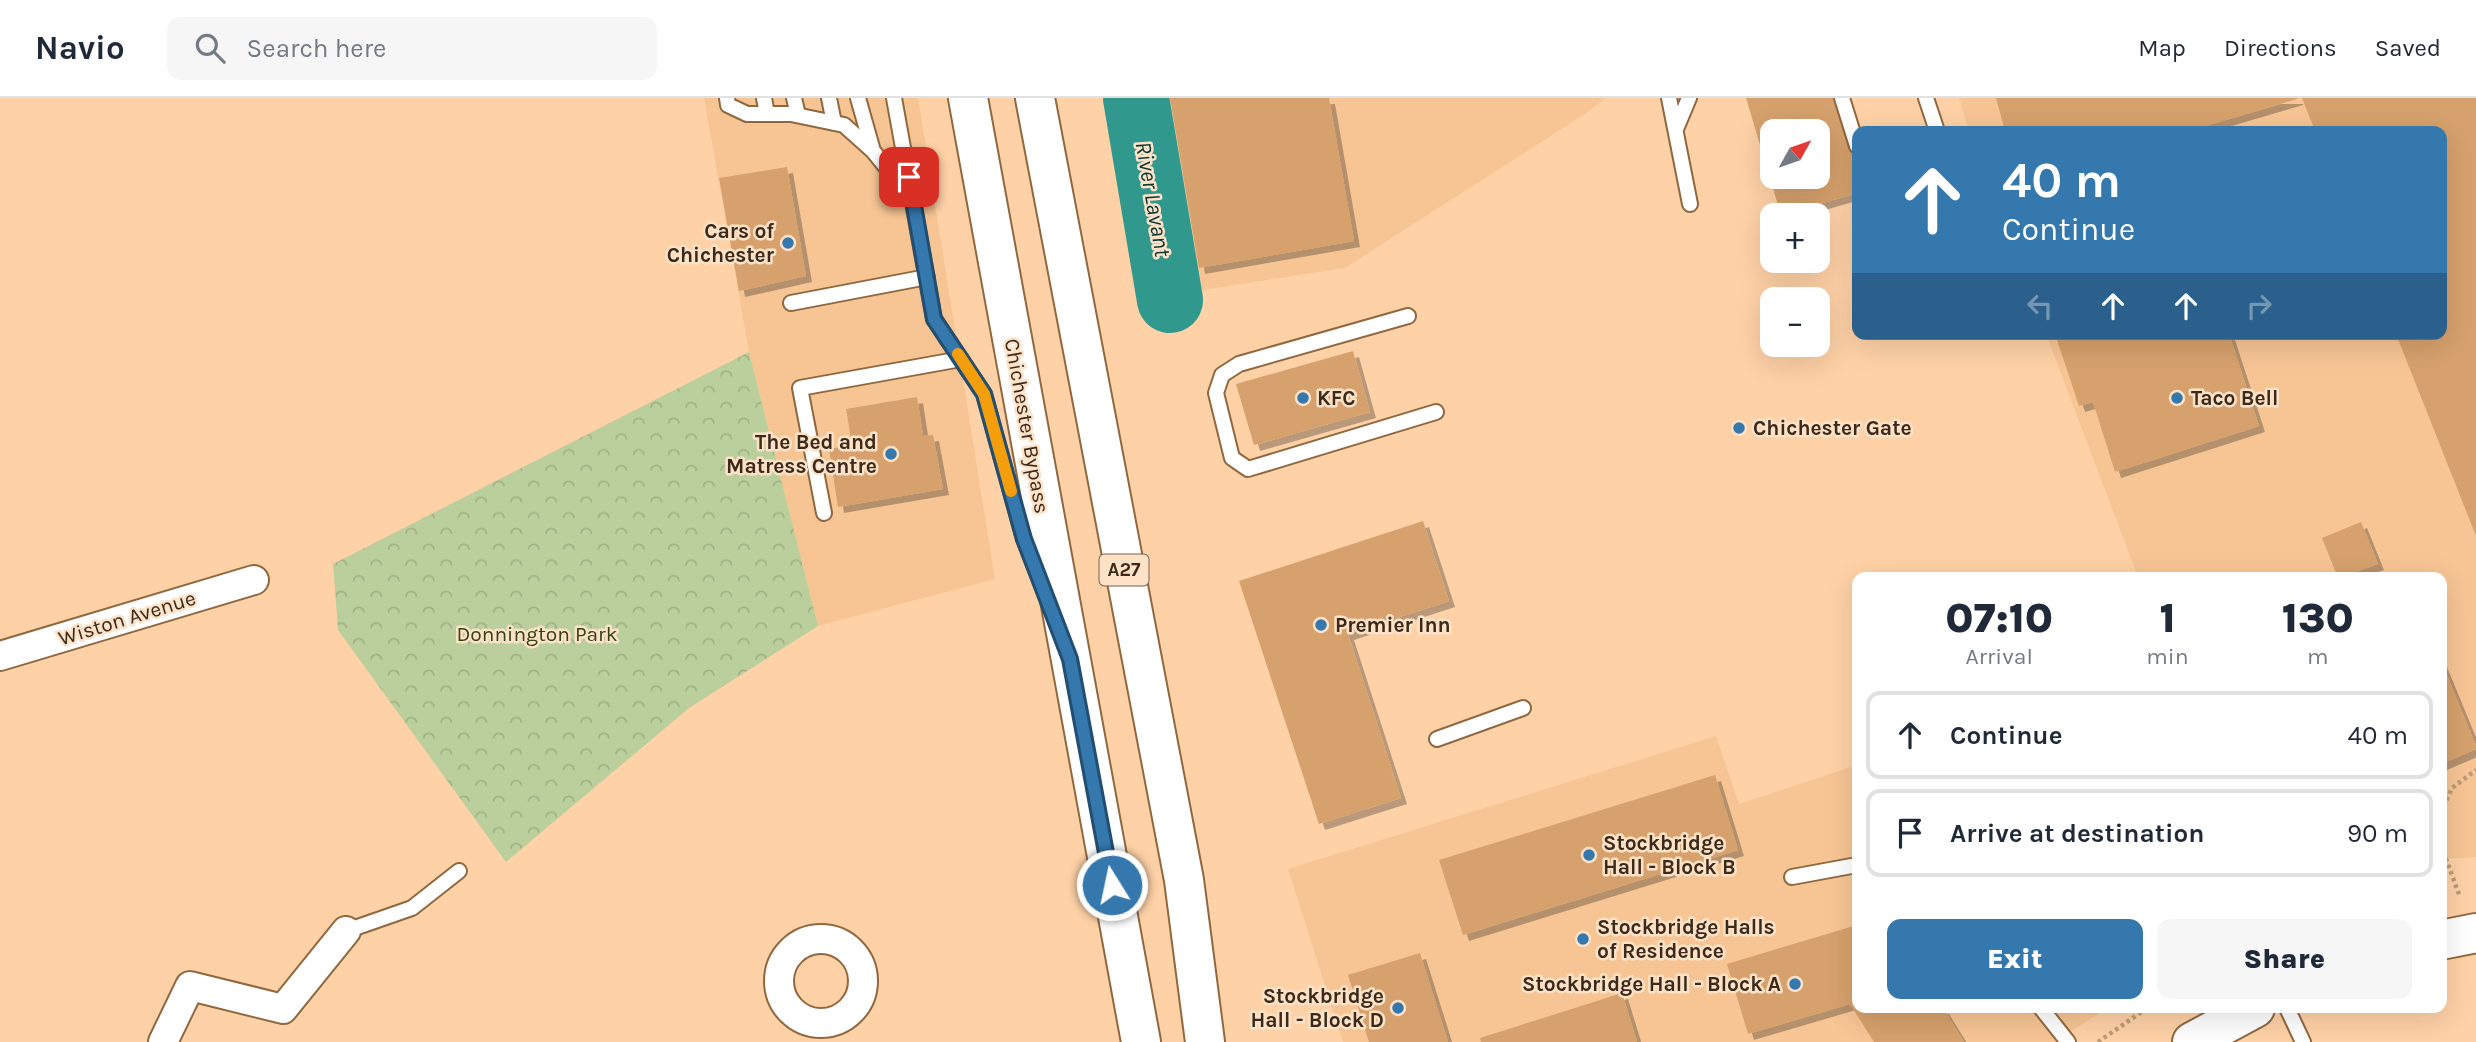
<!DOCTYPE html>
<meta charset="utf-8">
<style>
:root{--surface:#fff;--page:#f6f6f7;--text:#1f2937;--muted:#747a83;--line:#e0e1e3;--accent:#3578ae}
body{margin:0;font-family:Karla,sans-serif;background:var(--page);color:var(--text);height:100vh;display:flex;flex-direction:column;font-size:26px;white-space:nowrap}
*{box-sizing:border-box;margin:0}
p{font-size:23px;color:var(--muted)}
.icon{flex:none;width:38px;height:38px;fill:none;stroke:currentColor;stroke-width:2;stroke-linecap:round;stroke-linejoin:round}
.map{position:relative;flex:1;overflow:hidden}
.sheet{position:absolute;left:1852px;top:474px;width:595px;height:441px;display:flex;flex-direction:column;background:var(--surface);border-radius:14px;box-shadow:0 7px 28px #0002}
.sheet>*{flex:none}
.guide{position:absolute;left:1852px;top:28px;width:595px;height:214px;border-radius:14px;box-shadow:0 7px 28px #0002;background:#3578ae;color:#fff;overflow:hidden}
.needle{width:46px;rotate:50deg}
.buttons{position:absolute;left:1760px;top:21px;display:grid;gap:14px}
.buttons a{display:grid;place-items:center;width:70px;height:70px;border-radius:14px;background:var(--surface);box-shadow:0 7px 28px #0002;font-size:35px}
.pin{position:absolute;display:grid;place-items:center;width:60px;height:60px;color:#fff;margin:-30px;border-radius:14px;box-shadow:0 4px 10px #0006}
.me{position:absolute;width:77px;margin:-38px;rotate:350deg;stroke-linejoin:round;filter:drop-shadow(0 0 5px #0008)}
.turn{display:flex;align-items:center;gap:24px;height:147px;padding:0 35px;font-size:32px}
.turn .icon{width:91px;height:91px;stroke-width:2.5}
.turn b{display:block;font-size:49px;line-height:60px}
.lanes{display:flex;align-items:center;height:66px;padding:0 35px;background:#0003;justify-content:center;gap:35px;direction:ltr}
.lanes .off{opacity:.35}
.eta{display:flex;justify-content:space-evenly;align-items:center;height:119px;text-align:center}
.eta b{font-size:42px;font-weight:800;line-height:49px}
.action{display:flex;gap:14px;margin-top:auto;padding:14px 35px}
.action a{flex:1;height:80px;border-radius:14px;background:var(--accent);color:#fff;font-size:28px;font-weight:800;line-height:80px;text-align:center}
.action a+a{background:var(--page);color:var(--text)}
ul{padding:0;list-style:none}
li{display:flex;align-items:center;gap:21px;height:88px;margin:0 14px 10px;padding:0 21px;border:4px solid var(--line);border-radius:14px}
li div{flex:1}
li b{display:block;font-size:26px}
li em{font-style:normal}
header{display:flex;align-items:center;gap:42px;box-sizing:border-box;height:98px;padding:0 35px;background:var(--surface);border-bottom:2px solid var(--line)}
header strong{font-size:33px}
nav{display:flex;gap:38px;margin-inline-start:auto;font-size:24px}
.search{width:490px;height:63px;background:var(--page);display:flex;align-items:center;gap:18px;box-sizing:border-box;padding:0 24px;border-radius:14px;color:var(--muted);font-size:26px}
.map>svg:first-child{display:block}
.built{fill:#f7c594}
.park{fill:url(#park-crowns)}
.lines{fill:none;stroke-linecap:round;stroke-linejoin:round}
.river{stroke:#31988e;stroke-width:66}
.building{fill:#d6a16c;fill-rule:evenodd;filter:url(#shadow)}
.lane-casing{stroke:#906840;stroke-width:18}
.street-casing{stroke:#906840;stroke-width:32}
.primary-casing{stroke:#906840;stroke-width:42}
.highway-casing{stroke:#906840;stroke-width:42}
.path{stroke:#be9b78;stroke-width:4.5;stroke-dasharray:3.5 3.5;stroke-linecap:butt}
.lane{stroke:#fff;stroke-width:14}
.street{stroke:#fff;stroke-width:28}
.primary{stroke:#fff;stroke-width:38}
.highway{stroke:#fff;stroke-width:38}
.route-casing{stroke:#224e71;stroke-width:18}
.route{stroke:#3578ae;stroke-width:12}
.slow{stroke:#f59e0b;stroke-width:12}
.poi-dot{fill:#3578ae;stroke:#fde2c8;stroke-width:2.5}
.labels{text-anchor:middle;dominant-baseline:central;stroke-width:5;stroke-linejoin:round;paint-order:stroke}
.shield{fill:#fde2c8;stroke:#75614e;stroke-width:2}
.shield-label{font-size:19px;font-weight:bold;fill:#3b2a19}
.poi-label{font-size:21px;font-weight:bold;fill:#3b2a19;stroke:#fde2c8;text-anchor:start}
.street-label{font-size:21px;fill:#3b2a19;stroke:#fde2c8}
.park-label{font-size:21px;fill:#324312;stroke:#fde2c8}
.water-label{font-size:23px;font-style:italic;fill:#093834;stroke:#fde2c8}
</style>
<header>
<strong>Navio</strong>
<div class="search"><svg class="icon" aria-label="search" viewBox="0 0 24 24"><circle cx="10" cy="10" r="6"/><path d="M15 15l6 6"/></svg>Search here</div>
<nav><a>Map</a><a>Directions</a><a>Saved</a></nav>
</header>
<div class="map">
<svg width="2476" height="944" viewBox="0 0 2476 944">
<defs>
<pattern id="park-crowns" width="20" height="18" patternUnits="userSpaceOnUse" patternTransform="scale(1.75)"><rect width="20" height="18" fill="#bacf9c"/><path d="M2 6a3 3 0 1 1 6 0M12 15a3 3 0 1 1 6 0" fill="none" stroke="#a1b286"/></pattern>
<filter id="shadow"><feDropShadow dx="6" dy="6" stdDeviation="0" flood-color="#0004"/></filter>
</defs>
<rect width="100%" height="100%" fill="#fed1a6"/>
<path class="built" d="M 704,0 L 918,0 L 995,481 L 818,528 L 749,254 Z
M 1148,0 L 1606,0 L 1585,16 L 1345,170 L 1177,196 Z
M 1959,0 L 2476,0 L 2476,759 L 2441,761 L 2441,480 L 2138,479 L 2046,236 L 2441,236 L 2441,33 L 1969,33 Z
M 1716,638 L 1739,706 L 1857,667 L 1857,910 L 2107,910 L 2055,944 L 1343,944 L 1288,771 Z"/>
<path class="park" d="M 749,254 L 818,528 L 689,610 L 506,764 L 338,532 L 333,466 Z"/>
<g class="lines">
<path class="river" d="M 1136,0 L 1170,202"/>
</g>
<path class="building" d="M 1170,0 L 1329,0 L 1354,143 L 1199,170 Z
M 1746,0 L 1836,0 L 1857,70 L 1857,95 L 1781,117 ZM 1773,33 L 1818,33 L 1818,79 L 1773,79 Z
M 1996,0 L 2297,0 L 2297,1 L 2188,33 L 2005,33 Z
M 2302,0 L 2476,0 L 2476,438 L 2396,236 L 2441,236 L 2441,33 L 2315,33 Z
M 787,69 L 806,178 L 739,193 L 719,80 Z
M 2055,236 L 2229,236 L 2259,328 L 2115,374 L 2093,304 L 2079,308 Z
M 1353,253 L 1370,314 L 1254,347 L 1236,286 Z
M 917,299 L 923,338 L 933,337 L 943,391 L 838,409 L 829,351 L 852,347 L 846,311 Z
M 1423,423 L 1449,503 L 1348,536 L 1401,700 L 1319,726 L 1239,483 Z
M 2361,424 L 2378,466 L 2338,480 L 2322,440 Z
M 2441,563 L 2476,648 L 2476,651 L 2441,666 Z
M 1715,677 L 1738,752 L 1463,837 L 1439,762 Z
M 1857,827 L 1857,910 L 1943,910 L 1964,944 L 1874,944 L 1850,906 L 1748,936 L 1727,866 Z
M 1420,855 L 1448,944 L 1369,944 L 1348,877 Z
M 1622,895 L 1637,944 L 1481,944 L 1480,940 Z"/>
<g class="lines">
<defs>
<path id="lane" d="M 727,0 L 728,7 L 747,16 L 791,16 L 844,27 L 873,53
M 764,0 L 767,16
M 794,0 L 798,17
M 829,0 L 834,25
M 858,0 L 873,53 L 912,101
M 894,0 L 934,221 L 984,296 L 1024,441 L 1041,484
M 1669,0 L 1690,106
M 1842,0 L 1857,48
M 1926,0 L 1937,33
M 1676,31 L 1689,0
M 791,205 L 927,179
M 1408,218 L 1239,266 L 1222,277 L 1216,295 L 1232,360 L 1248,371 L 1436,314
M 824,415 L 800,290 L 961,261
M 1437,641 L 1523,610
M 1792,779 L 1857,767
M 346,833 L 412,810 L 459,773
M 2041,910 L 2068,944
M 2287,910 L 2303,944"/>
<path id="street" d="M 0,558 L 254,482
M779 883a42 42 0 1 1 84 0a42 42 0 1 1-84 0Z
M 163,944 L 190,888 L 283,911 L 346,833"/>
<path id="primary" d="M 2441,842 L 2476,835
M 2192,944 L 2255,910"/>
<path id="highway" d="M 968,0 L 1141,944
M 1035,0 L 1184,782 L 1205,944"/>
</defs>
<use href="#lane" class="lane-casing"/>
<use href="#street" class="street-casing"/>
<use href="#primary" class="primary-casing"/>
<use href="#highway" class="highway-casing"/>
<path class="path" d="M 2441,715 L 2452,690 L 2476,672
M 2441,747 L 2460,799
M 2098,944 L 2147,910"/>
<use href="#lane" class="lane"/>
<use href="#street" class="street"/>
<use href="#primary" class="primary"/>
<use href="#highway" class="highway"/>
</g>
<g class="lines">
<defs>
<path id="route" d="M 909,79 L 934,221 L 984,296 L 1024,441 L 1070,561 L 1112,787"/>
</defs>
<use href="#route" class="route-casing"/>
<use href="#route" class="route"/>
<path class="slow" d="M 958,256 L 984,296 L 1011,393"/>
</g>
<g class="poi-dot">
<circle cx="788" cy="145" r="7"/>
<circle cx="1303" cy="300" r="7"/>
<circle cx="2177" cy="300" r="7"/>
<circle cx="1739" cy="330" r="7"/>
<circle cx="891" cy="356" r="7"/>
<circle cx="1321" cy="527" r="7"/>
<circle cx="1589" cy="757" r="7"/>
<circle cx="1583" cy="841" r="7"/>
<circle cx="1795" cy="886" r="7"/>
<circle cx="1398" cy="910" r="7"/>
</g>
<g class="labels">
<rect class="shield" x="1099.5" y="456.5" width="49" height="31" rx="5"/>
<g class="shield-label">
<text x="1124" y="472">A27</text>
</g>
<g class="poi-label">
<text x="774" y="133" text-anchor="end">Cars of<tspan x="774" dy="24">Chichester</tspan></text>
<text x="1317" y="300">KFC</text>
<text x="2191" y="300">Taco Bell</text>
<text x="1753" y="330">Chichester Gate</text>
<text x="877" y="344" text-anchor="end">The Bed and<tspan x="877" dy="24">Matress Centre</tspan></text>
<text x="1335" y="527">Premier Inn</text>
<text x="1603" y="745">Stockbridge<tspan x="1603" dy="24">Hall - Block B</tspan></text>
<text x="1597" y="829">Stockbridge Halls<tspan x="1597" dy="24">of Residence</tspan></text>
<text x="1781" y="886" text-anchor="end">Stockbridge Hall - Block A</text>
<text x="1384" y="898" text-anchor="end">Stockbridge<tspan x="1384" dy="24">Hall - Block D</tspan></text>
</g>
<g class="street-label">
<text transform="translate(1027 328) rotate(80)">Chichester Bypass</text>
<text transform="translate(127 520) rotate(-17)">Wiston Avenue</text>
</g>
<g class="park-label">
<text x="537" y="536">Donnington Park</text>
</g>
<g class="water-label">
<text transform="translate(1153 101) rotate(80)">River Lavant</text>
</g>
</g>
</svg>
<div class="buttons">
<a><svg class="needle" viewBox="-14 -14 28 28"><path d="M0-13l5 13h-10z" fill="#e53935"/><path d="M0 13l5-13h-10z" fill="#747a83"/></svg></a>
<a>+</a>
<a>−</a>
</div>
<div class="pin" style="left:909px;top:79px;background:#d93025"><svg class="icon" aria-label="arrive" viewBox="0 0 24 24"><path d="M6 21V4h12l-3 4 3 4H6"/></svg></div>
<svg class="me" style="left:1112px;top:787px" viewBox="-20 -20 40 40"><circle r="17" fill="#3578ae" stroke="#fff" stroke-width="3"/><path d="M0-11L8 9 0 5-8 9z" fill="#fff"/></svg>
<div class="guide">
<div class="turn"><svg class="icon" aria-label="ahead" viewBox="0 0 24 24"><path d="M12 20V5M6 11l6-6 6 6"/></svg><div><b>40 m</b>Continue</div></div>
<div class="lanes"><svg class="icon off" aria-label="left" viewBox="0 0 24 24"><path d="M17 20v-9H6M10 6l-5 5 5 5"/></svg><svg class="icon" aria-label="ahead" viewBox="0 0 24 24"><path d="M12 20V5M6 11l6-6 6 6"/></svg><svg class="icon" aria-label="ahead" viewBox="0 0 24 24"><path d="M12 20V5M6 11l6-6 6 6"/></svg><svg class="icon off" aria-label="right" viewBox="0 0 24 24"><path d="M7 20v-9h11M14 6l5 5-5 5"/></svg></div>
</div>
<section class="sheet">
<div class="eta">
<div><b>07:10</b><p>Arrival</p></div>
<div><b>1</b><p>min</p></div>
<div><b>130</b><p>m</p></div>
</div>
<ul>
<li><svg class="icon" aria-label="ahead" viewBox="0 0 24 24"><path d="M12 20V5M6 11l6-6 6 6"/></svg><div><b>Continue</b></div><em>40 m</em></li>
<li><svg class="icon" aria-label="arrive" viewBox="0 0 24 24"><path d="M6 21V4h12l-3 4 3 4H6"/></svg><div><b>Arrive at destination</b></div><em>90 m</em></li>
</ul>
<div class="action"><a>Exit</a><a>Share</a></div>
</section>
</div>
